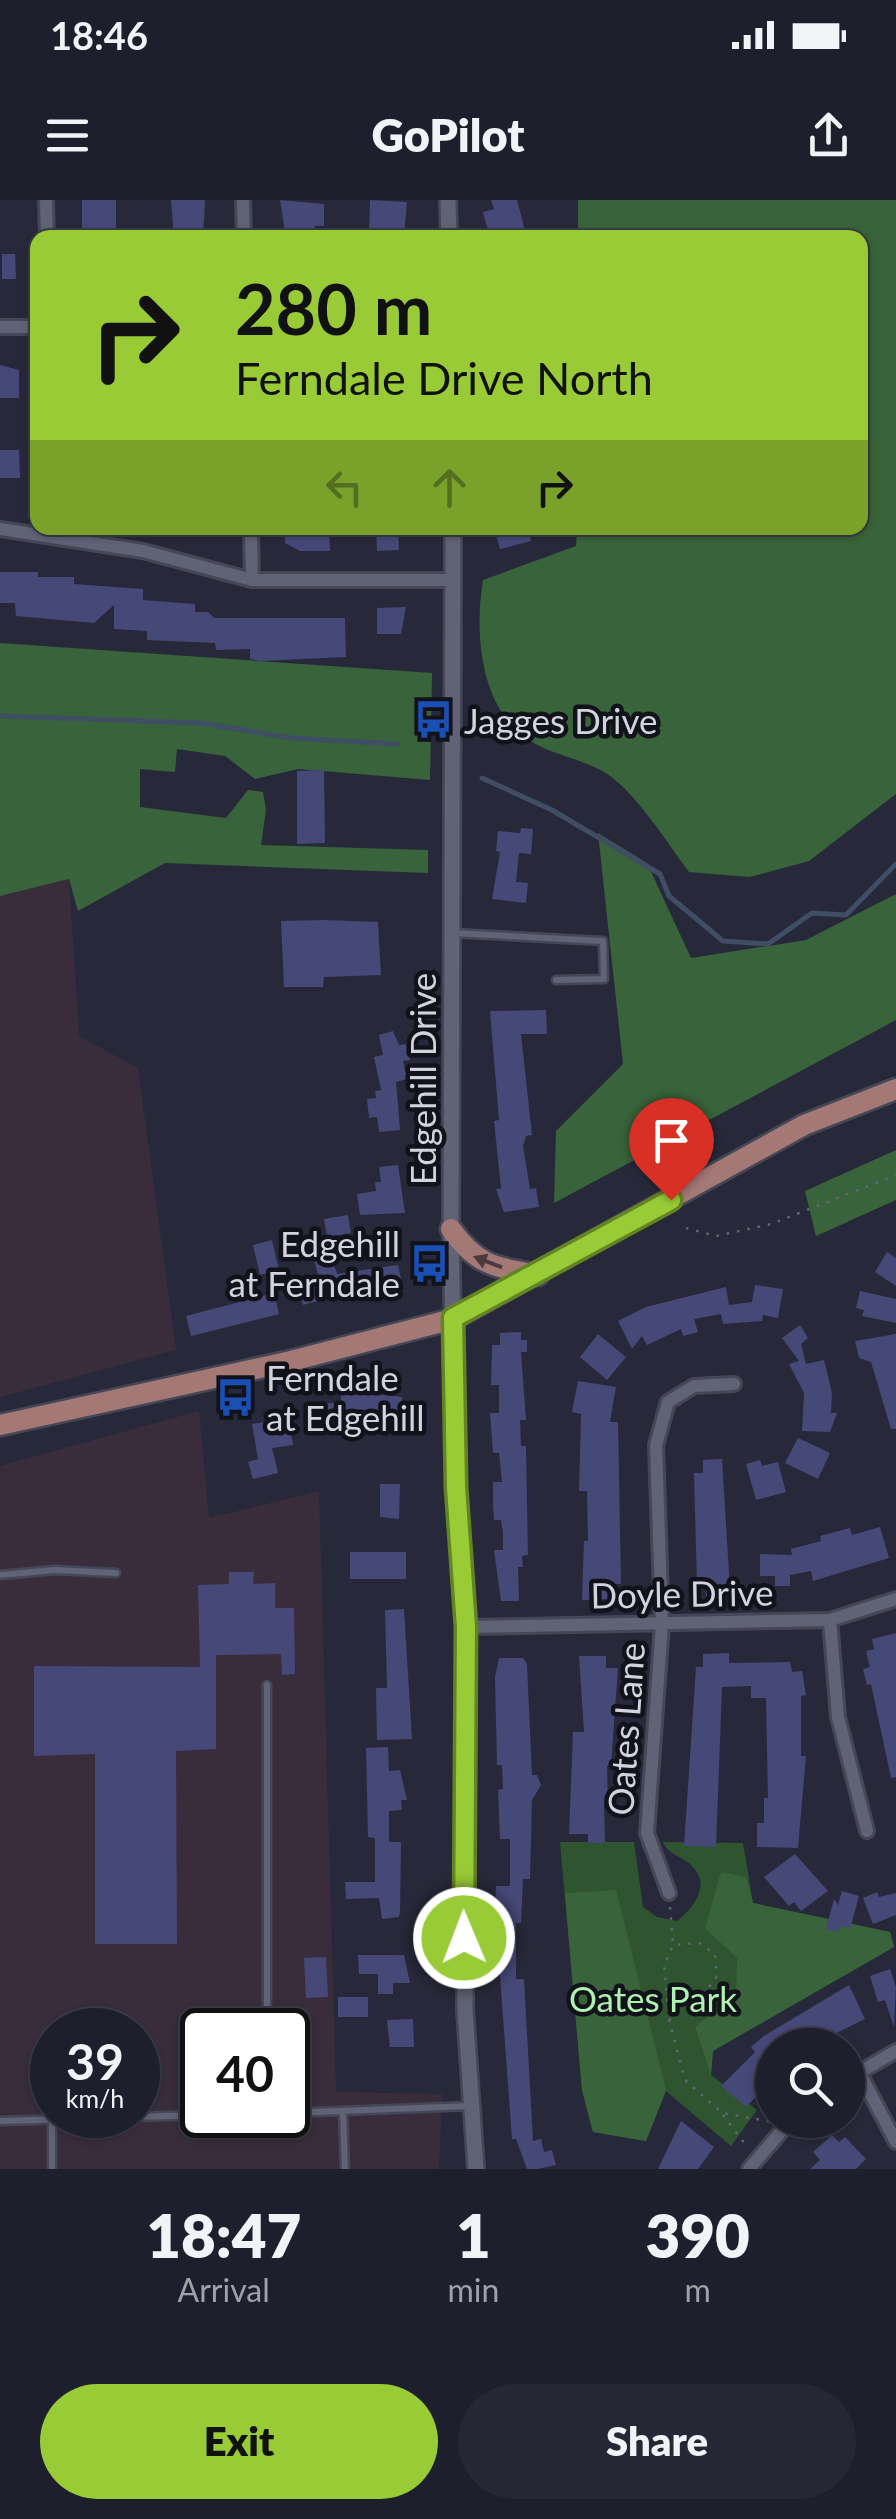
<!DOCTYPE html>
<style>
:root{--surface:#1d1f2c;--page:#252734;--text:#f1f3f6;--muted:#a0a2a9;--line:#3b3d48;--accent:#99cb36}
body{margin:0;font-family:Lato,sans-serif;background:var(--page);color:var(--text);height:100vh;display:flex;flex-direction:column;font-size:38px;white-space:nowrap}
*{box-sizing:border-box;margin:0}
p{font-size:32px;color:var(--muted)}
.icon{flex:none;width:55px;height:55px;fill:none;stroke:currentColor;stroke-width:2;stroke-linecap:round;stroke-linejoin:round}
.map{position:relative;height:1969px;overflow:hidden}
.panel{display:flex;flex-direction:column;background:var(--surface);flex:1}
.panel>*{flex:none}
.hud{position:absolute;left:30px;top:30px;width:838px;height:305px;border-radius:20px;box-shadow:0 2px 8px #0004,0 0 0 2px var(--line);background:#99cb36;color:#111;overflow:hidden}
.buttons{position:absolute;left:755px;top:1828px;display:grid;gap:20px}
.buttons a{display:grid;place-items:center;width:110px;height:110px;border-radius:50%;background:var(--surface);box-shadow:0 2px 8px #0004,0 0 0 2px var(--line);font-size:50px}
.speed{position:absolute;left:30px;top:1808px;display:flex;gap:20px;font-size:50px;font-weight:700;text-align:center}
.speed>*{display:grid;place-content:center;width:130px;height:130px;border-radius:50%;background:var(--surface);box-shadow:0 2px 8px #0004,0 0 0 2px var(--line);line-height:1}
.speed small{font-size:25px;font-weight:400}
.speed .limit{border:5px solid #111;border-radius:15px;background:#fff;color:#111}
.pin{position:absolute;display:grid;place-items:center;width:85px;height:85px;color:#fff;margin:-102px -42px;border-radius:50% 50% 50% 0;rotate:-45deg;box-shadow:0 0 10px #0007}
.pin .icon{rotate:45deg}
.me{position:absolute;width:110px;margin:-55px;rotate:359deg;stroke-linejoin:round;filter:drop-shadow(0 0 8px #0008)}
.turn{display:flex;align-items:center;gap:35px;height:210px;padding:0 40px;font-size:45px}
.turn .icon{width:130px;height:130px;stroke-width:2.5}
.turn b{display:block;font-size:70px;line-height:85px}
.lanes{display:flex;align-items:center;height:95px;padding:0 40px;background:#0003;justify-content:center;gap:50px;direction:ltr}
.lanes .off{opacity:.35}
.eta{display:flex;justify-content:space-evenly;align-items:center;height:170px;text-align:center}
.eta b{font-size:60px;font-weight:800;line-height:70px}
.cta{display:flex;gap:20px;margin-top:auto;padding:20px 40px}
.cta a{flex:1;height:115px;border-radius:60px;background:var(--accent);color:#111;font-size:40px;font-weight:800;line-height:115px;text-align:center}
.cta a+a{background:var(--page);color:var(--text)}
.status{display:flex;justify-content:space-between;align-items:center;height:70px;padding:0 50px;background:var(--surface);direction:ltr}
.status svg{height:28px;fill:currentColor}
header{display:flex;justify-content:space-between;align-items:center;height:130px;padding:0 40px;background:var(--surface);font-size:45px;font-weight:800}
.map>svg:first-child{display:block}
.industrial{fill:#392d3b;fill-rule:evenodd}
.green{fill:#2f5530}
.forest{fill:#39633a}
.lines{fill:none;stroke-linecap:round;stroke-linejoin:round}
.stream{stroke:#3f4d65;stroke-width:5}
.building{fill:#464878}
.service-casing{stroke:#464756;stroke-width:11}
.minor-casing{stroke:#464756;stroke-width:18}
.tertiary-casing{stroke:#464756;stroke-width:20}
.primary-casing{stroke:#464756;stroke-width:25}
.path{stroke:#636574;stroke-width:2.5;stroke-dasharray:2.5 8;stroke-linecap:butt}
.service{stroke:#606276;stroke-width:6}
.minor{stroke:#606276;stroke-width:12}
.tertiary{stroke:#606276;stroke-width:15}
.primary{stroke:#a37875;stroke-width:20}
.oneway{fill:#4c3b3e}
.route-casing{stroke:#638423;stroke-width:25}
.route{stroke:#99cb36;stroke-width:18}
.labels{text-anchor:middle;dominant-baseline:central;stroke-width:9;stroke-linejoin:round;paint-order:stroke}
.poi-label{font-size:35px;fill:#d2d3df;stroke:#12121a;text-anchor:start}
.street-label{font-size:35px;fill:#d2d3df;stroke:#12121a}
.park-label{font-size:35px;fill:#aff1b0;stroke:#12121a}
</style>
<div class="status"><b>18:46</b><svg viewBox="0 0 49 12"><path d="M0 12V9h3v3zM5 12V6h3v6zM10 12V3h3v9zM15 12V0h3v12zM26 1h20v11H26zM47 4h2v5h-2z"/></svg></div>
<header><svg class="icon" aria-label="menu" viewBox="0 0 24 24"><path d="M4 6h16M4 12h16M4 18h16"/></svg>GoPilot<svg class="icon" aria-label="share" viewBox="0 0 24 24"><path d="M12 15V3M7 8l5-5 5 5M5 13v7h14v-7"/></svg></header>
<div class="map">
<svg width="896" height="1969" viewBox="0 0 896 1969">
<rect width="100%" height="100%" fill="#27293a"/>
<path class="industrial" d="M 69,679 L 79,836 L 138,868 L 176,1150 L 0,1197 L 0,696 Z
M 199,1211 L 209,1318 L 319,1291 L 336,1892 L 442,1894 L 439,1969 L 0,1969 L 0,1266 ZM 52,1830 L 138,1830 L 138,1915 L 52,1915 ZM 202,1830 L 288,1830 L 288,1915 L 202,1915 Z"/>
<path class="green" d="M 560,1642 L 634,1642 L 643,1707 L 657,1717 L 677,1721 C 693,1709 711,1686 693,1667 C 684,1656 669,1656 663,1642 L 743,1643 L 753,1703 L 890,1732 L 894,1747 L 712,1851 L 711,1875 L 757,1910 L 731,1946 L 666,1891 L 646,1941 L 593,1932 L 582,1890 Z"/>
<path class="forest" d="M 578,0 L 896,0 L 896,594 L 809,661 L 750,677 L 689,672 C 668,644 647,610 622,586 C 595,559 563,560 532,542 C 480,511 474,434 483,380 L 576,346 L 577,328 L 860,328 L 860,38 L 578,37 Z
M 0,443 L 432,473 L 430,580 L 298,569 L 255,579 L 225,556 L 177,549 L 175,572 L 140,569 L 140,607 L 226,618 L 248,590 L 263,592 L 266,610 L 261,645 L 428,650 L 428,673 L 165,663 L 78,711 L 69,679 L 0,696 Z
M 598,633 L 647,663 L 691,758 L 806,740 L 896,694 L 896,820 L 554,1003 L 556,931 L 623,864 Z
M 896,950 L 896,1000 L 816,1036 L 805,991 Z
M 721,1672 L 746,1677 L 753,1703 L 890,1732 L 894,1747 L 713,1851 L 711,1875 L 695,1827 L 736,1796 L 737,1758 L 705,1728 Z
M 616,1690 L 666,1890 L 646,1941 L 593,1932 L 582,1890 L 565,1693 Z"/>
<g class="lines">
<path class="stream" d="M 0,516 L 202,523 L 291,538 L 398,544
M 482,578 L 552,610 L 660,674 L 669,696 L 723,741 L 768,744 L 812,713 L 846,715 L 896,664"/>
</g>
<path class="building" d="M 82,0 L 116,0 L 116,38 L 82,38 Z
M 171,0 L 205,0 L 203,38 L 174,38 Z
M 280,0 L 324,4 L 324,26 L 315,26 L 315,38 L 286,38 Z
M 370,0 L 407,2 L 404,36 L 369,38 Z
M 491,0 L 517,0 L 525,31 L 518,32 L 520,38 L 490,38 L 483,12 L 494,9 Z
M 2,54 L 15,54 L 16,79 L 2,79 Z
M 0,165 L 19,170 L 19,198 L 0,198 Z
M 0,250 L 19,250 L 20,278 L 0,278 Z
M 329,328 L 330,351 L 300,351 L 285,343 L 285,329 Z
M 376,328 L 398,328 L 399,350 L 377,351 Z
M 494,328 L 528,328 L 531,341 L 500,349 Z
M 0,372 L 38,372 L 38,377 L 74,377 L 74,384 L 143,389 L 143,400 L 195,404 L 195,412 L 208,412 L 214,418 L 345,418 L 346,457 L 260,461 L 250,459 L 250,449 L 216,450 L 215,443 L 147,440 L 147,431 L 114,429 L 114,405 L 94,423 L 16,416 L 15,403 L 0,403 Z
M 406,407 L 401,434 L 377,434 L 377,408 Z
M 324,570 L 325,643 L 297,644 L 297,571 Z
M 521,628 L 533,629 L 531,654 L 519,653 L 516,682 L 528,683 L 526,703 L 492,699 L 500,652 L 496,651 L 498,631 L 520,633 Z
M 325,720 L 378,722 L 381,775 L 324,777 L 323,787 L 284,787 L 281,721 Z
M 546,810 L 547,834 L 521,834 L 532,935 L 526,936 L 523,946 L 530,989 L 536,988 L 539,1007 L 504,1012 L 496,989 L 501,988 L 494,921 L 499,920 L 490,811 Z
M 393,831 L 399,845 L 406,844 L 410,860 L 403,861 L 407,879 L 396,882 L 400,930 L 379,932 L 377,917 L 369,918 L 367,899 L 376,898 L 375,891 L 381,890 L 374,857 L 383,855 L 379,835 Z
M 398,965 L 405,1013 L 360,1015 L 357,994 L 376,991 L 375,982 L 381,982 L 379,967 Z
M 348,1015 L 351,1033 L 327,1037 L 324,1019 Z
M 326,1038 L 337,1074 L 398,1065 L 402,1083 L 386,1086 L 385,1083 L 303,1105 L 298,1087 L 320,1081 L 309,1043 Z
M 272,1040 L 279,1070 L 260,1075 L 253,1045 Z
M 887,1052 L 896,1058 L 896,1086 L 875,1072 Z
M 755,1085 L 783,1089 L 778,1118 L 763,1115 L 762,1121 L 723,1124 L 721,1114 L 694,1119 L 698,1132 L 683,1136 L 681,1129 L 647,1145 L 642,1136 L 632,1149 L 618,1121 L 646,1107 L 726,1087 L 729,1105 L 752,1102 Z
M 860,1091 L 896,1099 L 896,1123 L 862,1116 L 864,1110 L 856,1108 Z
M 274,1093 L 279,1114 L 191,1136 L 186,1116 Z
M 800,1125 L 808,1138 L 801,1144 L 806,1164 L 824,1160 L 832,1193 L 831,1213 L 837,1213 L 830,1232 L 802,1231 L 804,1193 L 789,1164 L 799,1161 L 782,1138 Z
M 521,1132 L 521,1140 L 527,1140 L 527,1152 L 521,1152 L 526,1220 L 520,1220 L 521,1246 L 526,1246 L 528,1355 L 522,1356 L 523,1367 L 518,1367 L 519,1401 L 501,1401 L 494,1350 L 503,1350 L 503,1333 L 501,1320 L 494,1320 L 493,1303 L 493,1282 L 502,1282 L 499,1253 L 493,1253 L 490,1213 L 499,1213 L 499,1185 L 491,1185 L 492,1145 L 500,1145 L 500,1133 Z
M 598,1134 L 626,1157 L 607,1180 L 580,1157 Z
M 896,1134 L 896,1229 L 891,1229 L 871,1162 L 859,1158 L 855,1141 Z
M 578,1181 L 616,1187 L 610,1222 L 618,1222 L 621,1384 L 614,1384 L 614,1399 L 582,1400 L 584,1341 L 588,1341 L 587,1291 L 579,1291 L 581,1214 L 572,1212 Z
M 372,1194 L 402,1197 L 402,1221 L 395,1221 L 395,1232 L 383,1232 L 383,1215 L 337,1216 L 337,1224 L 306,1225 L 306,1203 L 341,1203 L 341,1195 Z
M 289,1218 L 293,1245 L 272,1248 L 278,1273 L 253,1279 L 248,1262 L 258,1259 L 252,1224 Z
M 798,1238 L 830,1253 L 818,1279 L 785,1263 Z
M 722,1259 L 730,1389 L 725,1388 L 725,1397 L 706,1397 L 706,1384 L 697,1384 L 694,1273 L 703,1273 L 703,1260 Z
M 760,1260 L 762,1266 L 778,1262 L 786,1292 L 756,1300 L 746,1264 Z
M 380,1284 L 400,1284 L 399,1319 L 380,1317 Z
M 880,1327 L 889,1358 L 813,1381 L 811,1371 L 790,1375 L 790,1386 L 775,1386 L 775,1376 L 760,1376 L 760,1354 L 792,1355 L 791,1349 L 821,1341 L 820,1336 L 850,1328 L 852,1335 Z
M 350,1352 L 406,1352 L 406,1379 L 350,1379 Z
M 229,1372 L 254,1372 L 253,1384 L 275,1383 L 275,1408 L 294,1408 L 295,1474 L 282,1475 L 281,1454 L 216,1455 L 216,1549 L 176,1551 L 177,1744 L 95,1744 L 95,1554 L 34,1556 L 34,1466 L 200,1467 L 198,1385 L 229,1384 Z
M 404,1409 L 412,1539 L 377,1540 L 376,1488 L 387,1488 L 385,1410 Z
M 896,1433 L 896,1577 L 891,1578 L 871,1484 L 867,1485 L 863,1469 L 870,1467 L 866,1451 L 874,1449 L 872,1439 Z
M 729,1453 L 729,1463 L 790,1462 L 792,1472 L 802,1471 L 806,1495 L 801,1496 L 801,1556 L 806,1556 L 798,1648 L 757,1647 L 757,1623 L 764,1623 L 764,1598 L 768,1598 L 766,1498 L 751,1498 L 751,1486 L 722,1487 L 716,1647 L 684,1646 L 696,1467 L 703,1467 L 703,1454 Z
M 579,1456 L 606,1456 L 606,1468 L 618,1468 L 611,1566 L 607,1566 L 608,1604 L 604,1604 L 605,1643 L 588,1643 L 588,1634 L 569,1634 L 573,1532 L 584,1532 Z
M 499,1458 L 523,1458 L 527,1464 L 532,1575 L 537,1575 L 541,1585 L 532,1600 L 530,1679 L 523,1679 L 521,1723 L 516,1723 L 516,1779 L 524,1779 L 533,1941 L 541,1939 L 544,1952 L 552,1950 L 556,1965 L 538,1969 L 527,1969 L 516,1939 L 512,1939 L 495,1708 L 496,1686 L 510,1686 L 510,1639 L 500,1639 L 498,1590 L 503,1589 L 502,1565 L 497,1565 L 495,1477 Z
M 388,1547 L 389,1571 L 400,1570 L 407,1600 L 401,1600 L 402,1610 L 389,1611 L 389,1642 L 401,1642 L 400,1712 L 399,1717 L 382,1719 L 379,1698 L 346,1699 L 345,1682 L 375,1682 L 375,1638 L 368,1637 L 366,1548 Z
M 795,1654 L 828,1691 L 801,1711 L 794,1702 L 789,1706 L 764,1677 Z
M 842,1691 L 859,1696 L 850,1729 L 840,1726 L 838,1732 L 826,1729 L 834,1699 L 838,1705 Z
M 877,1692 L 879,1697 L 896,1693 L 896,1715 L 873,1724 L 863,1698 Z
M 358,1755 L 404,1755 L 410,1783 L 393,1783 L 393,1794 L 378,1794 L 378,1774 L 359,1774 Z
M 326,1757 L 328,1797 L 306,1798 L 304,1758 Z
M 890,1769 L 896,1787 L 894,1827 L 885,1800 L 878,1802 L 870,1776 Z
M 849,1785 L 865,1819 L 812,1845 L 772,1845 L 772,1880 L 746,1907 L 721,1886 L 755,1852 L 751,1847 L 764,1836 Z
M 338,1797 L 368,1797 L 368,1817 L 338,1817 Z
M 413,1819 L 414,1847 L 390,1847 L 387,1820 Z
M 681,1921 L 714,1947 L 698,1969 L 658,1969 Z
M 832,1935 L 839,1942 L 845,1937 L 866,1959 L 856,1969 L 810,1969 L 820,1960 L 813,1952 Z"/>
<g class="lines">
<defs>
<path id="service" d="M 453,733 L 603,741 L 604,779 L 556,780
M 0,1375 L 55,1370 L 116,1373
M 267,1485 L 267,1830
M 343,1912 L 345,1969
M 288,1913 L 471,1906
M 0,1921 L 202,1915
M 52,1969 L 52,1919"/>
<path id="minor" d="M 46,0 L 47,38
M 243,0 L 244,38
M 0,127 L 38,127
M 251,328 L 252,380
M 0,329 L 143,351 L 252,380 L 454,380
M 830,1420 L 838,1517 L 867,1631
M 465,1427 L 830,1420 L 896,1399
M 669,1693 L 647,1633 L 662,1425 L 656,1245 L 668,1202 L 694,1186 L 734,1184
M 859,1872 L 896,1942
M 848,1879 L 896,1851
M 749,1969 L 791,1920"/>
<path id="tertiary" d="M 448,0 L 449,38
M 453,328 L 451,1029 L 456,1287 L 465,1427 L 465,1810 L 476,1969"/>
<path id="primary" d="M 451,1029 C 477,1066 495,1067 538,1075
M 0,1225 L 291,1161 L 453,1119 L 804,925 L 896,889"/>
</defs>
<use href="#service" class="service-casing"/>
<use href="#minor" class="minor-casing"/>
<use href="#tertiary" class="tertiary-casing"/>
<use href="#primary" class="primary-casing"/>
<path class="path" d="M 686,1028 L 716,1036 L 771,1024 L 896,975
M 670,1707 L 673,1744
M 669,1820 L 703,1795 L 717,1776 L 715,1754 L 699,1743 L 673,1745 L 664,1766 L 669,1820 L 685,1880 L 722,1913 L 773,1922
M 723,1915 L 748,1948"/>
<use href="#service" class="service"/>
<use href="#minor" class="minor"/>
<use href="#tertiary" class="tertiary"/>
<use href="#primary" class="primary"/>
</g>
<defs><path id="oneway-solid" d="M-6-.8H1V-3.2L6.5 0L1 3.2V.8H-6Z" transform="scale(2.5)"/></defs>
<use class="oneway" href="#oneway-solid" transform="translate(488 1062) rotate(-159)"/>
<g class="lines">
<defs>
<path id="route" d="M 464,1738 L 466,1427 L 456,1287 L 453,1118 L 671,1000"/>
</defs>
<use href="#route" class="route-casing"/>
<use href="#route" class="route"/>
</g>
<defs>
<symbol id="bus-bare" viewBox="-9 -9 18 18"><path d="M-5-6H5V4H4V6H2V4H-2V6H-4V4H-5ZM-3.5-4V0h7V-4ZM-3.5 1.2v1.5H-2V1.2ZM2 1.2v1.5H3.5V1.2Z" fill="#1a4fb4" stroke="#12121a" stroke-width="2.5" paint-order="stroke"/></symbol>
</defs>
<g fill-rule="evenodd">
<use href="#bus-bare" x="406" y="492" width="55" height="55"/>
<use href="#bus-bare" x="402" y="1036" width="55" height="55"/>
<use href="#bus-bare" x="208" y="1170" width="55" height="55"/>
</g>
<g class="labels">
<g class="poi-label">
<text x="464" y="520">Jagges Drive</text>
<text x="400" y="1043" text-anchor="end">Edgehill<tspan x="400" dy="40">at Ferndale</tspan></text>
<text x="266" y="1177">Ferndale<tspan x="266" dy="40">at Edgehill</tspan></text>
</g>
<g class="street-label">
<text transform="translate(422 879) rotate(-90)">Edgehill Drive</text>
<text transform="translate(682 1393) rotate(-1)">Doyle Drive</text>
<text transform="translate(625 1529) rotate(-86)">Oates Lane</text>
</g>
<g class="park-label">
<text x="653" y="1798">Oates Park</text>
</g>
</g>
</svg>
<div class="buttons">
<a><svg class="icon" aria-label="search" viewBox="0 0 24 24"><circle cx="10" cy="10" r="6"/><path d="M15 15l6 6"/></svg></a>
</div>
<div class="speed"><div>39<small>km/h</small></div><div class="limit">40</div></div>
<div class="pin" style="left:671px;top:1000px;background:#d93025"><svg class="icon" aria-label="arrive" viewBox="0 0 24 24"><path d="M6 21V4h12l-3 4 3 4H6"/></svg></div>
<svg class="me" style="left:464px;top:1738px" viewBox="-20 -20 40 40"><circle r="17" fill="#99cb36" stroke="#fff" stroke-width="3"/><path d="M0-11L8 9 0 5-8 9z" fill="#fff"/></svg>
<div class="hud">
<div class="turn"><svg class="icon" aria-label="right" viewBox="0 0 24 24"><path d="M7 20v-9h11M14 6l5 5-5 5"/></svg><div><b>280 m</b>Ferndale Drive North</div></div>
<div class="lanes"><svg class="icon off" aria-label="left" viewBox="0 0 24 24"><path d="M17 20v-9H6M10 6l-5 5 5 5"/></svg><svg class="icon off" aria-label="ahead" viewBox="0 0 24 24"><path d="M12 20V5M6 11l6-6 6 6"/></svg><svg class="icon" aria-label="right" viewBox="0 0 24 24"><path d="M7 20v-9h11M14 6l5 5-5 5"/></svg></div>
</div>
</div>
<section class="panel">
<div class="eta">
<div><b>18:47</b><p>Arrival</p></div>
<div><b>1</b><p>min</p></div>
<div><b>390</b><p>m</p></div>
</div>
<div class="cta"><a>Exit</a><a>Share</a></div>
</section>
